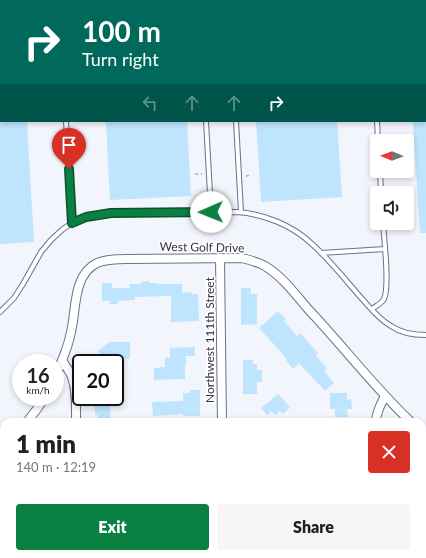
<!DOCTYPE html>
<meta charset="utf-8">
<style>
:root{--surface:#fff;--page:#f6f6f6;--text:#202124;--muted:#757577;--accent:#0b8043}
body{margin:0;font-family:Lato,sans-serif;background:var(--page);color:var(--text);height:100vh;display:flex;flex-direction:column;font-size:15px;white-space:nowrap}
*{box-sizing:border-box;margin:0}
p{font-size:13px;color:var(--muted)}
.icon{flex:none;width:22px;height:22px;fill:none;stroke:currentColor;stroke-width:2;stroke-linecap:round;stroke-linejoin:round}
.map{position:relative;flex:1;overflow:hidden}
.sheet{position:absolute;left:0px;top:418px;width:426px;height:140px;display:flex;flex-direction:column;background:var(--surface);border-radius:12px 12px 0 0;box-shadow:0 2px 6px #0003}
.sheet>*{flex:none}
.banner{position:absolute;left:0px;top:0px;width:426px;height:122px;box-shadow:0 2px 6px #0003;background:#00695c;color:#fff;overflow:hidden}
.needle{width:26px;rotate:271deg}
.buttons{position:absolute;left:370px;top:134px;display:grid;gap:8px}
.buttons a{display:grid;place-items:center;width:44px;height:44px;border-radius:4px;background:var(--surface);box-shadow:0 2px 6px #0003;font-size:20px}
.speed{position:absolute;left:12px;top:354px;display:flex;gap:8px;font-size:20px;font-weight:700;text-align:center}
.speed>*{display:grid;place-content:center;width:52px;height:52px;border-radius:50%;background:var(--surface);box-shadow:0 2px 6px #0003;line-height:1}
.speed small{font-size:10px;font-weight:400}
.speed .limit{border:2px solid #111;border-radius:6px;background:#fff;color:#111}
.pin{position:absolute;display:grid;place-items:center;width:34px;height:34px;color:#fff;margin:-41px -17px;border-radius:50% 50% 50% 0;rotate:-45deg;box-shadow:0 0 4px #0007}
.pin .icon{rotate:45deg}
.me{position:absolute;width:44px;margin:-22px;rotate:269deg;stroke-linejoin:round;filter:drop-shadow(0 0 3px #0008)}
.turn{display:flex;align-items:center;gap:14px;height:84px;padding:0 16px;font-size:18px}
.turn .icon{width:52px;height:52px;stroke-width:2.5}
.turn b{display:block;font-size:28px;line-height:34px}
.lanes{display:flex;align-items:center;height:38px;padding:0 16px;background:#0003;justify-content:center;gap:20px;direction:ltr}
.lanes .off{opacity:.35}
.round{display:grid;place-items:center;flex:none;width:42px;height:42px;border-radius:4px;background:var(--page)}
.overview{display:flex;align-items:center;justify-content:space-between;height:68px;padding:0 16px}
h1{font-size:24px;font-weight:800;line-height:30px}
.primary-button{display:flex;gap:8px;margin-top:auto;padding:8px 16px}
.primary-button a{flex:1;height:46px;border-radius:4px;background:var(--accent);color:#fff;font-size:16px;font-weight:800;line-height:46px;text-align:center}
.primary-button a+a{background:var(--page);color:var(--text)}
.map>svg:first-child{display:block}
.building{fill:#bfe4fe}
.lines{fill:none;stroke-linecap:round;stroke-linejoin:round}
.lane-casing{stroke:#69718e;stroke-width:6}
.street-casing{stroke:#69718e;stroke-width:10}
.path{stroke:#a8aab4;stroke-width:1.5;stroke-dasharray:3 3;stroke-linecap:butt}
.lane{stroke:#fff;stroke-width:4}
.street{stroke:#fff;stroke-width:8}
.route-casing{stroke:#07532c;stroke-width:10}
.route{stroke:#0b8043;stroke-width:7}
.labels{text-anchor:middle;dominant-baseline:central;stroke-width:3.5;stroke-linejoin:round;paint-order:stroke}
.street-label{font-size:12px;fill:#303340;stroke:#fff}
</style>
<div class="map">
<svg width="426" height="558" viewBox="0 0 426 558">
<rect width="100%" height="100%" fill="#f3f5fc"/>
<path class="building" d="M 0,121 L 27,121 L 34,242 L 0,244 Z
M 106,121 L 187,121 L 191,196 L 110,200 Z
M 256,121 L 337,121 L 342,197 L 261,202 Z
M 413,121 L 426,121 L 426,233 L 420,233 Z
M 149,281 L 149,283 L 157,283 L 157,284 L 182,284 L 182,293 L 192,292 L 192,294 L 198,294 L 199,321 L 171,322 L 171,296 L 135,297 L 135,300 L 118,301 L 118,304 L 110,304 L 110,301 L 102,301 L 102,283 L 112,283 L 112,288 L 130,288 L 129,284 L 141,284 L 141,282 Z
M 241,288 L 251,288 L 251,294 L 257,294 L 257,324 L 241,325 Z
M 278,311 L 286,319 L 284,321 L 297,336 L 300,333 L 318,353 L 316,356 L 327,368 L 324,371 L 334,383 L 325,391 L 299,363 L 293,369 L 286,361 L 287,360 L 280,351 L 259,328 Z
M 109,342 L 130,342 L 130,359 L 123,359 L 123,372 L 115,372 L 115,361 L 105,361 L 98,351 Z
M 195,347 L 195,356 L 186,356 L 186,364 L 185,364 L 185,379 L 154,380 L 154,368 L 165,367 L 165,358 L 170,358 L 170,348 Z
M 243,360 L 253,360 L 253,364 L 257,364 L 257,370 L 262,370 L 262,382 L 257,382 L 257,394 L 243,394 Z
M 190,390 L 200,390 L 200,416 L 183,416 L 183,414 L 153,416 L 152,402 L 183,401 L 183,393 L 190,393 Z
M 330,393 L 347,393 L 347,400 L 351,399 L 352,409 L 347,409 L 348,417 L 335,417 L 335,409 L 330,409 Z
M 278,394 L 290,407 L 283,414 L 280,411 L 275,415 L 271,411 L 267,415 L 261,408 Z
M 94,397 L 110,397 L 110,418 L 98,418 L 98,415 L 95,415 Z"/>
<g class="lines">
<defs>
<path id="lane" d="M 60,0 L 60,1
M 199,0 L 199,1
M 229,0 L 229,1
M 369,0 L 369,1
M 66,121 L 72,223
M 206,121 L 211,212
M 236,121 L 241,212
M 377,121 L 378,141
M 380,171 L 381,193
M 321,253 L 385,249
M 372,309 C 376,306 382,303 384,299 C 390,286 384,239 383,223
M 0,312 L 14,298 L 23,284 L 41,252 L 51,240 L 63,229 L 72,223 L 86,217 L 111,213 L 237,212 C 264,214 292,225 312,244 C 331,261 347,282 364,301 C 372,310 380,320 391,326 C 401,333 413,335 426,335"/>
<path id="street" d="M 220,258 L 222,422
M 62,360 C 65,366 70,371 72,377 C 77,391 76,407 76,422
M 55,377 C 62,361 69,345 72,327 C 76,307 74,274 97,263 C 106,259 117,259 127,259 L 242,258 C 250,260 258,262 265,266 C 283,277 295,294 308,309 C 343,346 374,387 411,422
M 27,422 L 37,409 L 45,397
M 376,422 C 376,412 381,404 385,396
M 422,432 L 426,435
M 0,450 L 4,446
M 78,554 L 78,558
M 223,554 L 223,558
M 378,554 L 378,558"/>
</defs>
<use href="#lane" class="lane-casing"/>
<use href="#street" class="street-casing"/>
<path class="path" d="M 195,174 L 202,174
M 246,176 L 252,175"/>
<use href="#lane" class="lane"/>
<use href="#street" class="street"/>
</g>
<g class="lines">
<defs>
<path id="route" d="M 69,169 L 72,223 L 86,217 L 111,213 L 211,212"/>
</defs>
<use href="#route" class="route-casing"/>
<use href="#route" class="route"/>
</g>
<g class="labels">
<g class="street-label">
<text transform="translate(202 247) rotate(1)">West Golf Drive</text>
<text transform="translate(209 340) rotate(-90)">Northwest 111th Street</text>
</g>
</g>
</svg>
<div class="buttons">
<a><svg class="needle" viewBox="-14 -14 28 28"><path d="M0-13l5 13h-10z" fill="#e53935"/><path d="M0 13l5-13h-10z" fill="#757577"/></svg></a>
<a><svg class="icon" aria-label="sound" viewBox="0 0 24 24"><path d="M4 9h4l5-4v14l-5-4H4zM17 9q2 3 0 6"/></svg></a>
</div>
<div class="speed"><div>16<small>km/h</small></div><div class="limit">20</div></div>
<div class="pin" style="left:69px;top:169px;background:#d93025"><svg class="icon" aria-label="arrive" viewBox="0 0 24 24"><path d="M6 21V4h12l-3 4 3 4H6"/></svg></div>
<svg class="me" style="left:211px;top:212px" viewBox="-20 -20 40 40"><circle r="19" fill="#fff"/><path d="M0-13L10 11 0 6-10 11z" fill="#0b8043"/></svg>
<div class="banner">
<div class="turn"><svg class="icon" aria-label="right" viewBox="0 0 24 24"><path d="M7 20v-9h11M14 6l5 5-5 5"/></svg><div><b>100 m</b>Turn right</div></div>
<div class="lanes"><svg class="icon off" aria-label="left" viewBox="0 0 24 24"><path d="M17 20v-9H6M10 6l-5 5 5 5"/></svg><svg class="icon off" aria-label="ahead" viewBox="0 0 24 24"><path d="M12 20V5M6 11l6-6 6 6"/></svg><svg class="icon off" aria-label="ahead" viewBox="0 0 24 24"><path d="M12 20V5M6 11l6-6 6 6"/></svg><svg class="icon" aria-label="right" viewBox="0 0 24 24"><path d="M7 20v-9h11M14 6l5 5-5 5"/></svg></div>
</div>
<section class="sheet">
<div class="overview"><div><h1>1 min</h1><p>140 m · 12:19</p></div><a class="round" style="background:#d93025;color:#fff"><svg class="icon" aria-label="close" viewBox="0 0 24 24"><path d="M6 6l12 12M18 6L6 18"/></svg></a></div>
<div class="primary-button"><a>Exit</a><a>Share</a></div>
</section>
</div>
